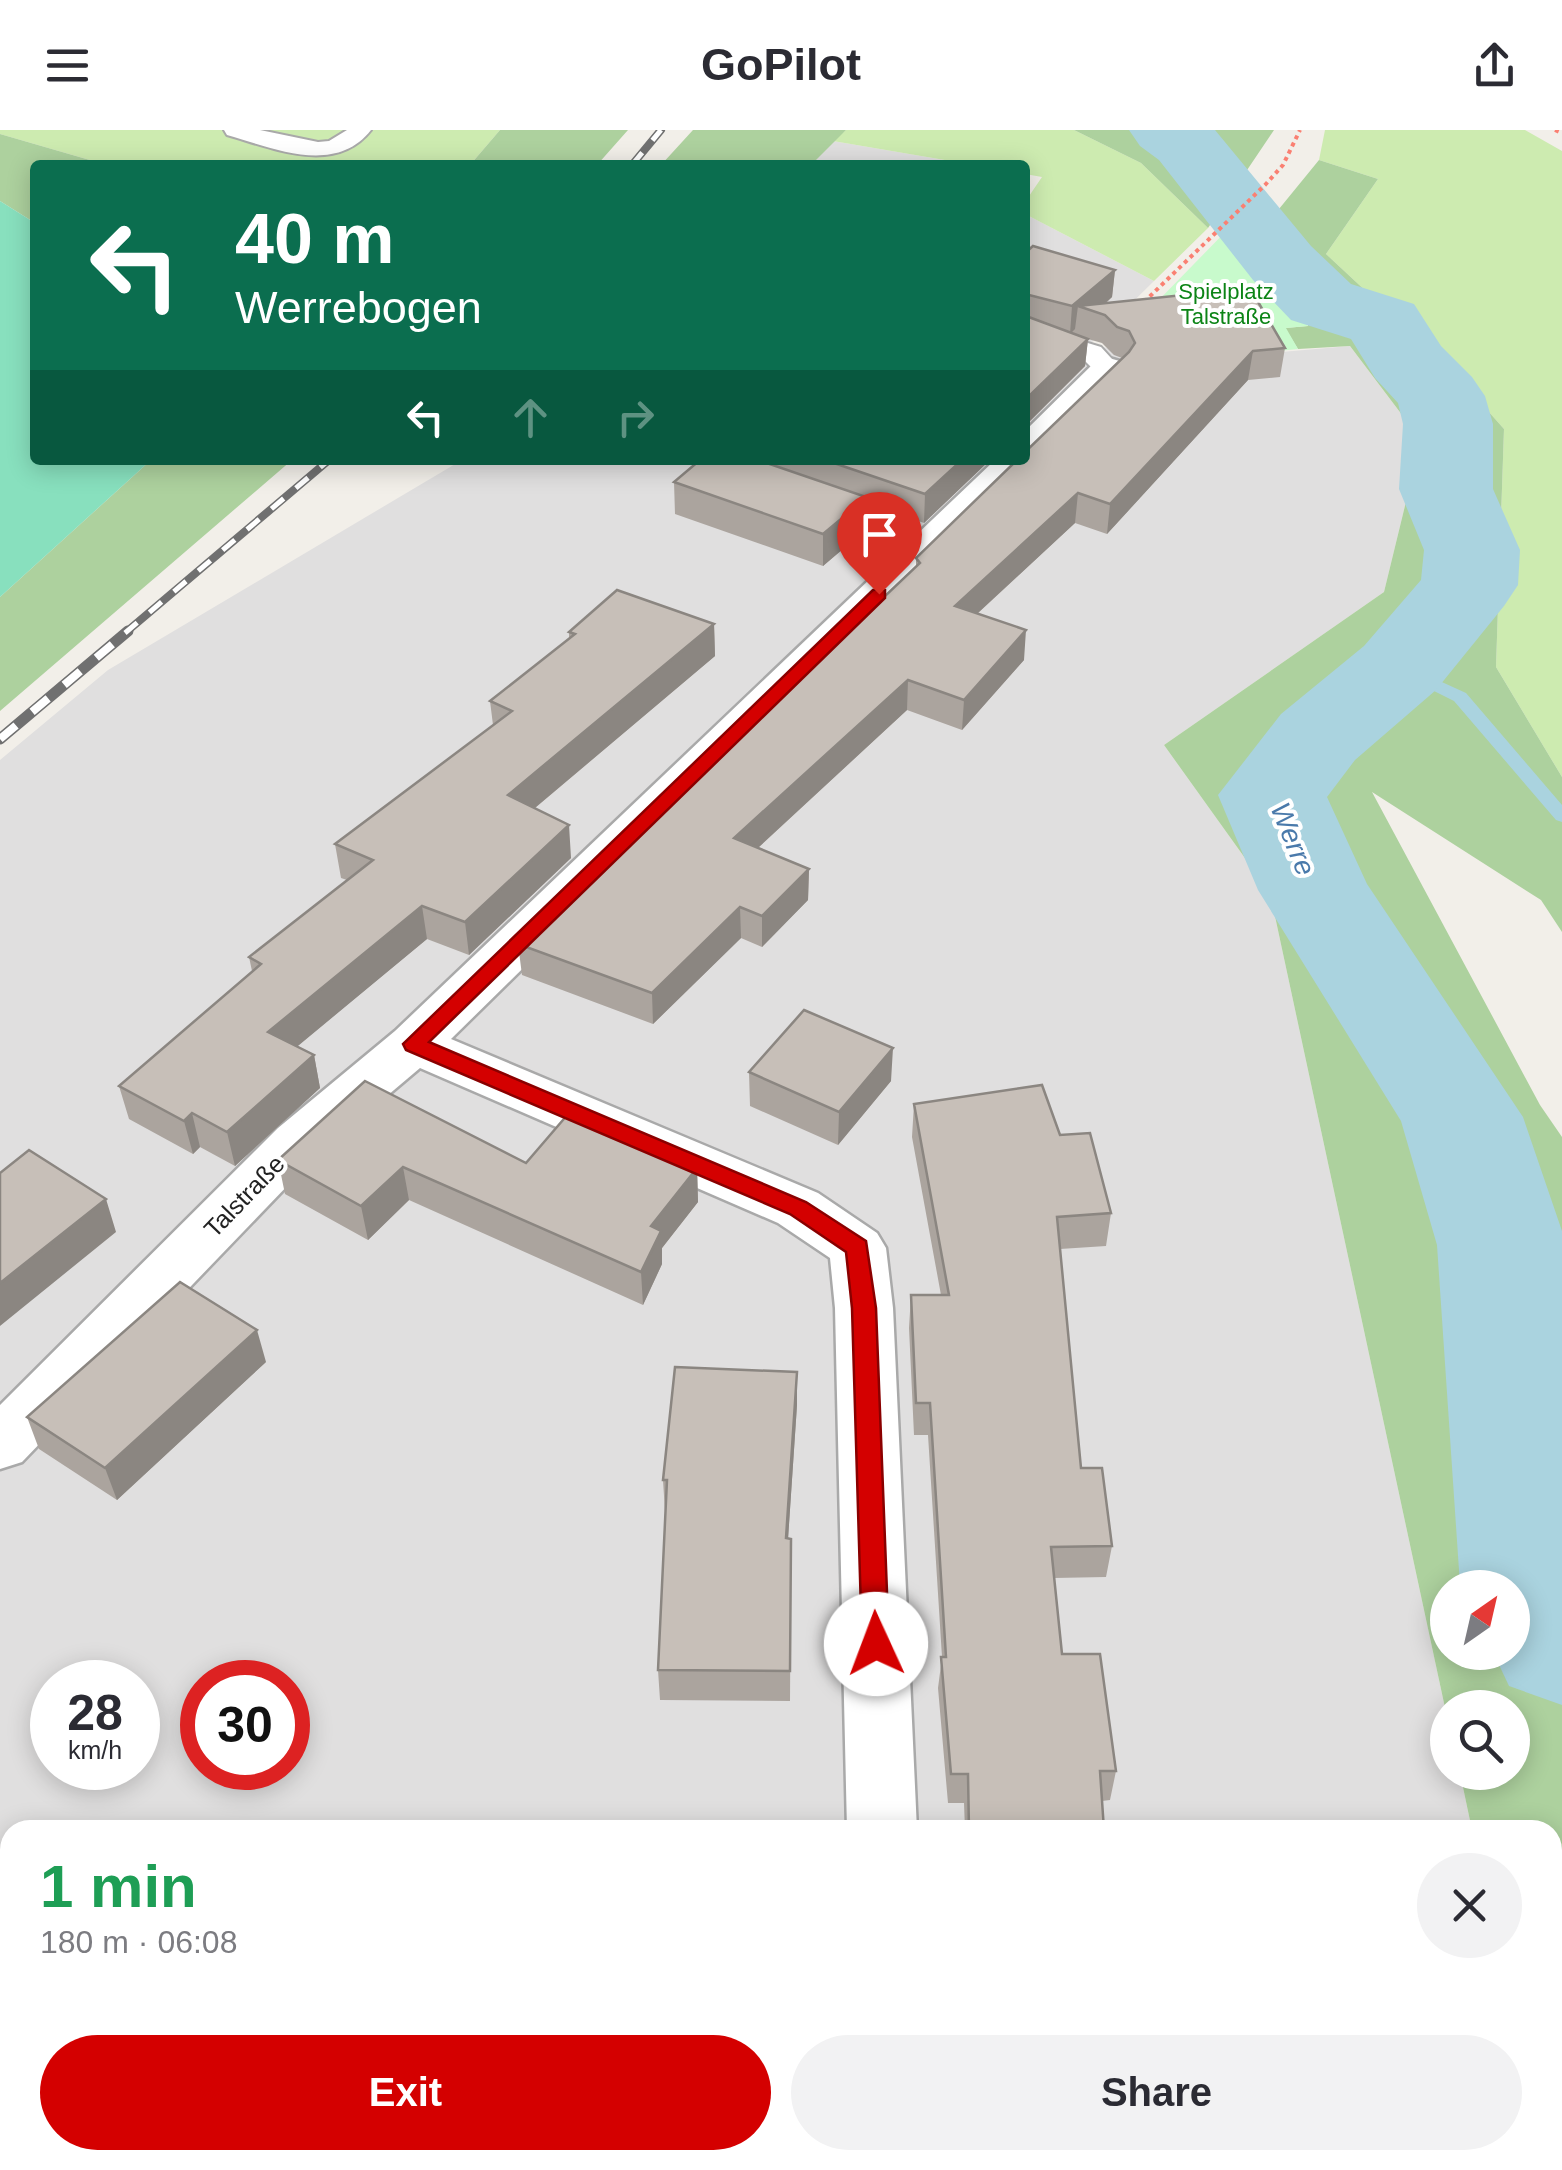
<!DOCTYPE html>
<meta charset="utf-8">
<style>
:root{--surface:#fff;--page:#f2f2f3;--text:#2b2b33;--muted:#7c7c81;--accent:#d40000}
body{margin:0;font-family:Helvetica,sans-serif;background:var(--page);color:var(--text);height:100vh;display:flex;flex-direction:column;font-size:38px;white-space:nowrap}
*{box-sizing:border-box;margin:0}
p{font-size:32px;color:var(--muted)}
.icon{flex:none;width:55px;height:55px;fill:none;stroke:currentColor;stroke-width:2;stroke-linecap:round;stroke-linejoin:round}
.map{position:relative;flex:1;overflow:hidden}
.panel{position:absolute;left:0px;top:1690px;width:1562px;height:350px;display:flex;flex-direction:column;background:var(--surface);border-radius:30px 30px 0 0;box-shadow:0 5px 25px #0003}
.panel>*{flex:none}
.guide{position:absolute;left:30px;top:30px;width:1000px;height:305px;border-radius:10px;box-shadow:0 5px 25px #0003;background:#0b6e4f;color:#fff;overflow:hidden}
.needle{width:65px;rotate:34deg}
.fabs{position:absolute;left:1430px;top:1440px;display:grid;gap:20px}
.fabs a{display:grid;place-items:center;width:100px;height:100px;border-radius:50%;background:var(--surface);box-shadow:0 5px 25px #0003;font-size:50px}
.speed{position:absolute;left:30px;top:1530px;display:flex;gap:20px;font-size:50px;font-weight:700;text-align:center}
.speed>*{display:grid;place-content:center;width:130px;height:130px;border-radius:50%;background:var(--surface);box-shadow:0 5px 25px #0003;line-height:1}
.speed small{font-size:25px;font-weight:400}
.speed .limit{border:15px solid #d22;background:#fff;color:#111}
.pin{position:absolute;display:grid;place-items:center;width:85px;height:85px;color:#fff;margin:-102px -42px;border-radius:50% 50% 50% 0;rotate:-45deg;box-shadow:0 0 10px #0007}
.pin .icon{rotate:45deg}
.me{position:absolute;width:110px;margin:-55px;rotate:358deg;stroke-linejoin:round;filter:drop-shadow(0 0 8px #0008)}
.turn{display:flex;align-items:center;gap:35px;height:210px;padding:0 40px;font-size:45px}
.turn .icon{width:130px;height:130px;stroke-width:2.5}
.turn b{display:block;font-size:70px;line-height:85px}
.lanes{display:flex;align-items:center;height:95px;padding:0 40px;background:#0003;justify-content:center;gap:50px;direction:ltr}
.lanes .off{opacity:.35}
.round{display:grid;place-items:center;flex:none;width:105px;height:105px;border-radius:52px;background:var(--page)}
.overview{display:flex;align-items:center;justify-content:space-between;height:170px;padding:0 40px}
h1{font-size:60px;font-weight:800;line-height:75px;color:#1e9e55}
.cta{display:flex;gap:20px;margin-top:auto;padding:20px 40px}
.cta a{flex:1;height:115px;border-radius:60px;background:var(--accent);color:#fff;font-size:40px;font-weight:800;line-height:115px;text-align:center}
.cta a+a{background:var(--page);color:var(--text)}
header{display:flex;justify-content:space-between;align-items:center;height:130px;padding:0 40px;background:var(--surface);font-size:45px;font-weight:800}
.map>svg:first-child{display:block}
.residential{fill:#e0dfdf;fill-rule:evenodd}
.grass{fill:#cdebb0}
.forest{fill:#add19e;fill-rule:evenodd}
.park{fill:#c8facc}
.pitch{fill:#88e0be}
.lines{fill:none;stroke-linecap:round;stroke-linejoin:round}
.stream{fill:#aad3df;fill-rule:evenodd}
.river{fill:#aad3df;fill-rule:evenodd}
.lane-casing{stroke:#a9a9a9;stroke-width:4}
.street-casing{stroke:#a9a9a9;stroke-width:5}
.path{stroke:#fa8072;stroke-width:4;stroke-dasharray:4 4;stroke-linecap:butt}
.lane{fill:#fff;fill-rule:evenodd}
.street{fill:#fff;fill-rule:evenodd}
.rail-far1-casing{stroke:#707070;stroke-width:8}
.rail-casing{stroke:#707070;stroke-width:11}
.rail-far1{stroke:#fff;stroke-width:5;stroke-dasharray:16;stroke-linecap:butt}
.rail{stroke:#fff;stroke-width:8;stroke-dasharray:21;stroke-linecap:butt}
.wall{fill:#aba49e}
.shaded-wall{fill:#8b8681}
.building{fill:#c7bfb8;stroke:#8b8681;stroke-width:2.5}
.route{fill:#d40000;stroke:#8a0000;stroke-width:2.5}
.labels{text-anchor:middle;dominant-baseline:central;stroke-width:8;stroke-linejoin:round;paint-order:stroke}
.far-park-label{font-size:22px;fill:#0c8416;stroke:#fff}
.street-label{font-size:25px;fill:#222;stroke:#fff}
.water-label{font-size:28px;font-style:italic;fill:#4a7aab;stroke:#fff}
</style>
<header><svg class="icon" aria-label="menu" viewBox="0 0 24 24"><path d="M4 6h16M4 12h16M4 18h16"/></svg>GoPilot<svg class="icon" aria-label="share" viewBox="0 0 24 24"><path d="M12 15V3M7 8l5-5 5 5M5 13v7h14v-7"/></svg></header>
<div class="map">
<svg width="1562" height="2040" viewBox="0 0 1562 2040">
<rect width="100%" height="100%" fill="#f2efe9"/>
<path class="residential" d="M 833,11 L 974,35 L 811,35 Z
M 1025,84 L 1154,151 L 1091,213 L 1154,233 L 1350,216 L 1421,310 L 1384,462 L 1164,615 L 1270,763 L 1447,1587 L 1448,1642 L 1460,1643 L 1472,1700 L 10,1700 L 10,2030 L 1523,2030 L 1524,2040 L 0,2040 L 0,630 L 108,540 L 462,330 L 1025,330 ZM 52,1552 L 138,1552 L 138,1638 L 52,1638 ZM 202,1552 L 288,1552 L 288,1638 L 202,1638 Z"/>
<path class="grass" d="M 0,0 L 500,0 L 470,35 L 107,35 L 0,4 Z
M 846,0 L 1074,0 L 1141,33 L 1208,98 L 1154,151 L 1025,84 L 1025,72 L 1042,47 L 1025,44 L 1025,35 L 974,35 L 833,11 Z
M 1325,0 L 1525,0 L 1562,21 L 1562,647 L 1496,537 L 1504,299 L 1457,246 L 1326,124 L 1378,49 L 1319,30 Z"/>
<path class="forest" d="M 500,0 L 628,0 L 597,35 L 470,35 Z
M 693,0 L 846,0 L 811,35 L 661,35 Z
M 1074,0 L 1274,0 L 1208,98 L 1141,33 Z
M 0,4 L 107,35 L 35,35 L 35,93 L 0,71 Z
M 1319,30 L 1378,49 L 1326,124 L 1457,246 L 1504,299 L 1496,537 L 1562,647 L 1562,802 L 1541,770 L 1372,662 L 1540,975 L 1562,1007 L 1562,1982 L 1552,1982 L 1552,1700 L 1472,1700 L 1460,1643 L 1512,1642 L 1512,1578 L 1448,1578 L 1447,1587 L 1270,763 L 1164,615 L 1384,462 L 1421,310 L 1350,216 L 1298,219 L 1285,198 L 1308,196 L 1309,149 L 1270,90 ZM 1448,1458 L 1512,1458 L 1512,1522 L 1448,1522 Z
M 151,330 L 292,330 L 0,581 L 0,467 Z"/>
<path class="park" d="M 1234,93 L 1308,196 L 1286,198 L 1298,219 L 1154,233 L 1111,219 Z"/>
<path class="pitch" d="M 0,71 L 35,93 L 35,330 L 151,330 L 0,467 Z"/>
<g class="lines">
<path class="stream" d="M 1400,533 L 1466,563 L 1562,675 L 1562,692 L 1556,690 L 1454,571 L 1394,541 L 1392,538 Z"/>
<path class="river" d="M 1129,0 L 1215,0 L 1311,116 L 1351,154 L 1414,174 L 1441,216 L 1472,247 L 1485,266 L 1493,294 L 1493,359 L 1520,420 L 1518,455 L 1504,476 L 1436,560 L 1355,630 L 1327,667 L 1367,754 L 1523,987 L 1562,1101 L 1562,1575 L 1509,1556 L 1493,1522 L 1512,1522 L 1512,1458 L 1460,1455 L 1437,1115 L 1401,991 L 1258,760 L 1218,665 L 1281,584 L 1364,516 L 1421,450 L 1424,420 L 1399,359 L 1403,294 L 1398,273 L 1375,248 L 1351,209 L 1291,190 L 1253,150 L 1159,30 L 1140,16 Z"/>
<defs>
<path id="lane" d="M 224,0 L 260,0 L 318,12 L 329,11 L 347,0 L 371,0 C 335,46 273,18 227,5 Z
M 1025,194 L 1101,217 L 1122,240 L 1118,246 L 1100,246 L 1083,229 L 1025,210 Z"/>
<path id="street" d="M 1109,228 L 1123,232 L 1128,240 L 1123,248 L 451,909 L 818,1063 L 877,1103 L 886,1118 L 893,1178 L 917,1700 L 847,1700 L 835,1178 L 830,1128 L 778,1093 L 420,938 L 316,1026 L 22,1332 L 0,1339 L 0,1275 L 278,998 L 395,901 L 995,330 L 1025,330 L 1025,301 L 1095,232 Z
M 856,2030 L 932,2030 L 932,2040 L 856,2040 Z"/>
</defs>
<use href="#lane" class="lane-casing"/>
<use href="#street" class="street-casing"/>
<path class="path" d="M 1555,0 L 1562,3
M 1144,172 L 1265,55 L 1283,35 L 1300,0"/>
<use href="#lane" class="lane"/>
<use href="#street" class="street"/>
<defs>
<path id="rail-far1" d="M 632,35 L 661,0
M 125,503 L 329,330"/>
<path id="rail" d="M 0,609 L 128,501"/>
</defs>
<use href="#rail-far1" class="rail-far1-casing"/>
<use href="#rail" class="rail-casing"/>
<use href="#rail-far1" class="rail-far1"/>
<use href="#rail" class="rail"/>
</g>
<path class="wall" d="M 1025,123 L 1115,140 L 1112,167 L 1105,174 L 1285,218 L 1280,247 L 1248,250 L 1107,404 L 1075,393 L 977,484 L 1024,530 L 962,600 L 907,580 L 758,718 L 809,739 L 808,770 L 762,817 L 741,808 L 653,894 L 522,845 L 518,814 L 916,437 L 916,428 L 1122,228 L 1114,225 L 1102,213 L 1088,209 L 1085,236 L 1025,296 Z
M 700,330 L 990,330 L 924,393 L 904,386 L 903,413 L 887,427 L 864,401 L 823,436 L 675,384 L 674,352 Z
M 714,494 L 715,526 L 535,678 L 571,728 L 469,825 L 427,809 L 297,916 L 314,925 L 320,958 L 235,1036 L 200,1017 L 193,1024 L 129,989 L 119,956 L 252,841 L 249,827 L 347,750 L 341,748 L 335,714 L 493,595 L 490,571 L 569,509 L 569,502 Z
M 749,942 L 891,951 L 838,1015 L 750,976 Z
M 914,974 L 1060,1005 L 1111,1083 L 1106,1116 L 1060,1119 L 1081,1338 L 1112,1416 L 1106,1447 L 1054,1448 L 1062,1524 L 1116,1641 L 1110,1670 L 1102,1671 L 1104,1700 L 965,1700 L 964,1673 L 948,1673 L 938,1558 L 942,1527 L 928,1305 L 914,1305 L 909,1198 L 911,1165 L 941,1165 L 912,1007 Z
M 278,1030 L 526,1033 L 697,1038 L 698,1072 L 662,1118 L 662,1134 L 643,1175 L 409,1070 L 368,1110 L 285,1064 Z
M 266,1232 L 117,1370 L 39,1319 L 27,1287 Z
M 797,1242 L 797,1275 L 788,1408 L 791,1409 L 790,1571 L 660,1570 L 658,1540 L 665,1382 L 663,1350 Z"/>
<path class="shaded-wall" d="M 1115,140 L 1112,167 L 1095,182 L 1078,176 L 1075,199 L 1070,204 L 1072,176 Z
M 1088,209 L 1085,236 L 1025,296 L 1025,270 Z
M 1253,221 L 1248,250 L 1107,404 L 1110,374 Z
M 962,330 L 990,330 L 924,393 L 925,364 Z
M 1078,363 L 1075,393 L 953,506 L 955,476 Z
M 865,369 L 864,401 L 823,436 L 823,404 Z
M 904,380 L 903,413 L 887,427 L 888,395 Z
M 714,494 L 715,526 L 511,698 L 508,665 Z
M 1026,500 L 1024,530 L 962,600 L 964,570 Z
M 908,550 L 907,580 L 735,739 L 734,708 Z
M 569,695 L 571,728 L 469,825 L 465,792 Z
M 809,739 L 808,770 L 762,817 L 762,786 Z
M 422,776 L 427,809 L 275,935 L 268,902 Z
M 740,777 L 741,808 L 653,894 L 652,863 Z
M 893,918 L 891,951 L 838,1015 L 839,982 Z
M 314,925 L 320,958 L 235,1036 L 227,1002 Z
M 192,983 L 200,1017 L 193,1024 L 184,991 Z
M 403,1037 L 409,1070 L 368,1110 L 361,1076 Z
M 697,1038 L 698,1072 L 662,1118 L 662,1134 L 643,1175 L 641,1142 L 651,1096 Z
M 106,1069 L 116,1102 L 0,1196 L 0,1153 Z
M 257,1200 L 266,1232 L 117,1370 L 105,1338 Z
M 797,1242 L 797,1275 L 786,1440 L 786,1408 Z"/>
<path class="building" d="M 1033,116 L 1115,140 L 1072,176 L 1025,164 L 1025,123 Z
M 1250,158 L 1285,218 L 1253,221 L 1110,374 L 1078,363 L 955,476 L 1026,500 L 964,570 L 908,550 L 734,708 L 809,739 L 762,786 L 740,777 L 652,863 L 518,814 L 920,433 L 916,428 L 1017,330 L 1025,330 L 1025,322 L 1129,222 L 1135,213 L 1129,201 L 1117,197 L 1105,185 L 1078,176 Z
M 1025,165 L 1026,186 L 1088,209 L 1025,270 Z
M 700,330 L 758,330 L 904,380 L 888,395 L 865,369 L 823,404 L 674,352 Z
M 825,330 L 962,330 L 925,364 Z
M 617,460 L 714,494 L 508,665 L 569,695 L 465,792 L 422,776 L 268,902 L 314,925 L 227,1002 L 192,983 L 184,991 L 119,956 L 261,834 L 249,827 L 373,730 L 335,714 L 512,581 L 490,571 L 575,504 L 569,502 Z
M 804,880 L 893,918 L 839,982 L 749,942 Z
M 365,951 L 526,1033 L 569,983 L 697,1038 L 651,1096 L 661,1101 L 641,1142 L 403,1037 L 361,1076 L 278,1030 Z
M 1042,955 L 1060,1005 L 1090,1003 L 1111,1083 L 1057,1087 L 1081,1338 L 1102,1338 L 1112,1416 L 1051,1417 L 1062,1524 L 1100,1524 L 1116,1641 L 1100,1641 L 1104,1700 L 969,1700 L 968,1644 L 951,1644 L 941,1527 L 946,1527 L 930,1273 L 916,1273 L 911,1165 L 949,1165 L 914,974 Z
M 29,1020 L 106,1069 L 0,1153 L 0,1043 Z
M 180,1152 L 257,1200 L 105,1338 L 27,1287 Z
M 675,1237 L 797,1242 L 786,1408 L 791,1409 L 790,1541 L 658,1540 L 667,1350 L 663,1350 Z"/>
<path class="route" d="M 879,459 L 885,460 L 885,468 L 429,912 L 806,1072 L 866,1111 L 876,1178 L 889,1514 L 885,1522 L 876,1525 L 866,1522 L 862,1514 L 852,1178 L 846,1122 L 790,1084 L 406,920 L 403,914 L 873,460 Z"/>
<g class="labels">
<g class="far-park-label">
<text x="1226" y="161">Spielplatz<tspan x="1226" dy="25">Talstraße</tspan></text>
</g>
<g class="street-label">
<text transform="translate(244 1066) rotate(-46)">Talstraße</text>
</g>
<g class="water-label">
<text transform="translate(1293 709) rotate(68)">Werre</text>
</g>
</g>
</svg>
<div class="fabs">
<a><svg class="needle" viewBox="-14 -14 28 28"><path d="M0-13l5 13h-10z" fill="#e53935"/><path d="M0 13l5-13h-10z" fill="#7c7c81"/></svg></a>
<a><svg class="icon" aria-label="search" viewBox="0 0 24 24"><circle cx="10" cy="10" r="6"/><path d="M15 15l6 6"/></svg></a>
</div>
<div class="speed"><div>28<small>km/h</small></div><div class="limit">30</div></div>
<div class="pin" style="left:879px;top:464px;background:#d93025"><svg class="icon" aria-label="arrive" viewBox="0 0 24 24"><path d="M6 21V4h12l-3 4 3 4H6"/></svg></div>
<svg class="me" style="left:876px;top:1514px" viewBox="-20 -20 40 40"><circle r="19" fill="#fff"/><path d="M0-13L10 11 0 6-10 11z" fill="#d40000"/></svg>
<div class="guide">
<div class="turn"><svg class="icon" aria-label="left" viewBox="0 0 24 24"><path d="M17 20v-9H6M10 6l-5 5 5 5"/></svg><div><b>40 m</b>Werrebogen</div></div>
<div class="lanes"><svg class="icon" aria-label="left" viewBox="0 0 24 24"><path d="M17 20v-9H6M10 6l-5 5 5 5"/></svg><svg class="icon off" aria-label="ahead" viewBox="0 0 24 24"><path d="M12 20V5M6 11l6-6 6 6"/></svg><svg class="icon off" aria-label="right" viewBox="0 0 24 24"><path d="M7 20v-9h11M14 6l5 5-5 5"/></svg></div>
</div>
<section class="panel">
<div class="overview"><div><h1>1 min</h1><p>180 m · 06:08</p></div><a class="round"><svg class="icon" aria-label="close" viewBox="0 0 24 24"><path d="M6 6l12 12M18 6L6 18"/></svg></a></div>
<div class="cta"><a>Exit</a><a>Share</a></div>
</section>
</div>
